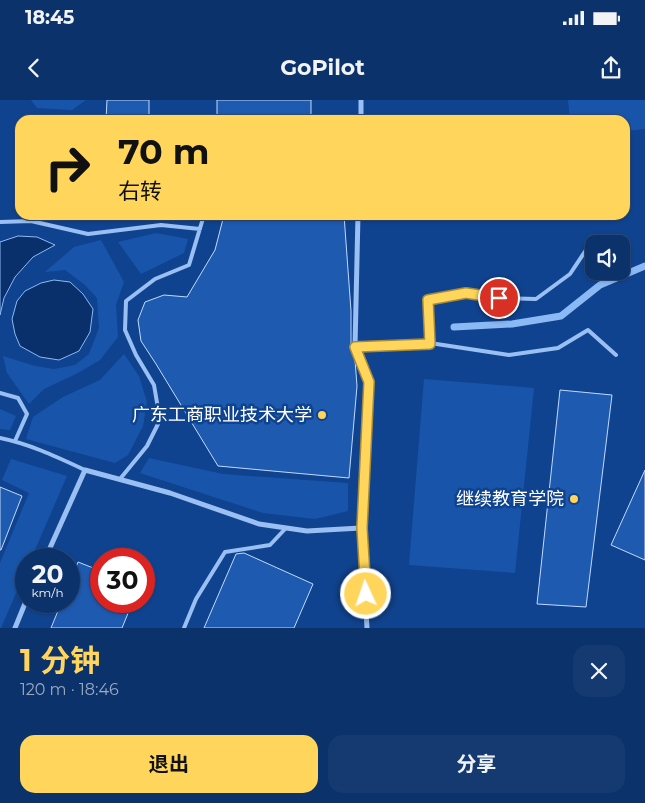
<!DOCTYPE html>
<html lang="zh">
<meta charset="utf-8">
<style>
:root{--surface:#0c326b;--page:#153a71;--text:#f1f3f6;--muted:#9aaac1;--line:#2c4d7e;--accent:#ffd55b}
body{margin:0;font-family:Montserrat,"Noto Sans SC",sans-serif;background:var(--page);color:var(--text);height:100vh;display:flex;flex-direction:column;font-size:19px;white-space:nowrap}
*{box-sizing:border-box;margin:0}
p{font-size:16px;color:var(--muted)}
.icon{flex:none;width:28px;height:28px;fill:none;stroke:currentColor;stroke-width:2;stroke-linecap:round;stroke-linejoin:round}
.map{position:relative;height:528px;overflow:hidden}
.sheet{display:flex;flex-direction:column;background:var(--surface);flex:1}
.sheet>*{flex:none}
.top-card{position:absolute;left:15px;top:15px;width:615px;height:105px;border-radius:15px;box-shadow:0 1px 4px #0004,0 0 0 1px var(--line);background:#ffd55b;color:#111;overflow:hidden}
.controls{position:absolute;left:585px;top:135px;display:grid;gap:10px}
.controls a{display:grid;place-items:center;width:45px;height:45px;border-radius:10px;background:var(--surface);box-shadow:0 1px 4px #0004,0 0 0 1px var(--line);font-size:25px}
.speed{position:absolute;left:15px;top:448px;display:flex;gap:10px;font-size:25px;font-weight:700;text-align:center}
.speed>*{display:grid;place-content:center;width:65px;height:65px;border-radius:50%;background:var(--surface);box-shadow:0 1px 4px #0004,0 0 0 1px var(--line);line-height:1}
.speed small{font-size:12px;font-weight:400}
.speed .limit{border:8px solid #d22;background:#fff;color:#111}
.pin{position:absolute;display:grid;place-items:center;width:42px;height:42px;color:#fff;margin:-21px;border:2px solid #fff;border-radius:50%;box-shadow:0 1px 5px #0007}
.me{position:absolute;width:55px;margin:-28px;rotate:357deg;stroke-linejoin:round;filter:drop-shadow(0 0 4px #0008)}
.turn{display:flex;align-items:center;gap:18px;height:105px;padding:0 20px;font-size:22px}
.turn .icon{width:65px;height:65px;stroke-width:2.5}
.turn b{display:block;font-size:35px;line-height:42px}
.round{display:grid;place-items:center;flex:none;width:52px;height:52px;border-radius:15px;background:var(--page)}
.headline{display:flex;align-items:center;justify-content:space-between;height:85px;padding:0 20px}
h1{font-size:30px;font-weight:700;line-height:38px;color:var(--accent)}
.cta{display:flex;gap:10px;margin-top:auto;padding:10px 20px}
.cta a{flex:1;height:58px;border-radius:15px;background:var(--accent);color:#111;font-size:20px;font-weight:700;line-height:58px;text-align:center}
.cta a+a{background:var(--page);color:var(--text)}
.status{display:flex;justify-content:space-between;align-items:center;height:35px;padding:0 25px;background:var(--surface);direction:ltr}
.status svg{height:14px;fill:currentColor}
header{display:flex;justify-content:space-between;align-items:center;height:65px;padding:0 20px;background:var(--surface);font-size:22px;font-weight:700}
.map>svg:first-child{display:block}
.green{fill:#1855aa}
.water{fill:#0a306b;stroke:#8bb9f6}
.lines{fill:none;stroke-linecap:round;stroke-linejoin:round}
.stream{stroke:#8bb9f6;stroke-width:7}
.building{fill:#1e5aaf;stroke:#c1dafd}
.service{stroke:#9abff3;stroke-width:4}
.minor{stroke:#9abff3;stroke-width:5}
.route-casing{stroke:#a68a3b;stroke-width:12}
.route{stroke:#ffd55b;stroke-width:9}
.poi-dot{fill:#ffd55b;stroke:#10438f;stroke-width:2}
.labels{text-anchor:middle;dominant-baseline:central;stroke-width:5;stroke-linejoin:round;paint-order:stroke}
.poi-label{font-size:18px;fill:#fff;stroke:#10438f;text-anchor:end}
</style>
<div class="status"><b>18:45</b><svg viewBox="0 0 49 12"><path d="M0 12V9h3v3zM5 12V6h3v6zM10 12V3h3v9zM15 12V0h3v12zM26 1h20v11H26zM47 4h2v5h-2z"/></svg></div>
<header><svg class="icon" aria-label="back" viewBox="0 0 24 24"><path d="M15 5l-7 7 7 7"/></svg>GoPilot<svg class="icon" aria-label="share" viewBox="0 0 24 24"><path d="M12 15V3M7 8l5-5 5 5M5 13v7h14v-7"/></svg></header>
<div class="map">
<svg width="645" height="528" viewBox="0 0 645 528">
<rect width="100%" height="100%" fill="#10438f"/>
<path class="green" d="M 31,0 L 86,0 L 72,10 L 37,8 Z
M 568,0 L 645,0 L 645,29 L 625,31 L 625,20 L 570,20 Z
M 156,133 L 188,139 L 184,153 L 141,174 L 118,142 Z
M 101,140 L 124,182 L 116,205 L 118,237 L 100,260 L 78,273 L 44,289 L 29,304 L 7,273 L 3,256 L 35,266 L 54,269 L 75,265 L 89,254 L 99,228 L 97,198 L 85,185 L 65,170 L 45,172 L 74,147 Z
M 124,254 L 139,276 L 147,302 L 143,326 L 128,355 L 115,363 L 26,339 L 33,317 L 63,297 L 100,280 Z
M 424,279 L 534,288 L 515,473 L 409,465 Z
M 0,309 L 16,316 L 10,330 L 0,329 Z
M 149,358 L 223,374 L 348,383 L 348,411 L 315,419 L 263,413 L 140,373 Z
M 11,359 L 67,376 L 31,459 L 26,459 L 26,470 L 1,528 L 0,528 L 0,463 L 29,393 L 2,380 Z"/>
<path class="water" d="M 18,136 L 37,137 L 55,145 L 33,157 L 15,177 L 4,198 L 0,215 L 0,142 Z
M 54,180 L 70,182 L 83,194 L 93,209 L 90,232 L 79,251 L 59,260 L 40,257 L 20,246 L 15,234 L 12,219 L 17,201 L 25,191 L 41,183 Z"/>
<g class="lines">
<path class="stream" d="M 454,227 L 512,224 L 561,216 L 600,185 L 645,166"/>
</g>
<path class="building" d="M 107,0 L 149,0 L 149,20 L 106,20 Z
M 217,0 L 311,0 L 311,20 L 217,20 Z
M 224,115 L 344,115 L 351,211 L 351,247 L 355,260 L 357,286 L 349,378 L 218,366 L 156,264 L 141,241 L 138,220 L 145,202 L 164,195 L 187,197 L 215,150 Z
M 560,290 L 612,295 L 586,507 L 537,504 Z
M 645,370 L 645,460 L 611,445 Z
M 0,387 L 22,396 L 1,450 L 0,450 Z
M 244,453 L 313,484 L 294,528 L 204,528 L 236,454 Z
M 78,462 L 101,471 L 101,501 L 133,501 L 122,528 L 51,528 L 62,501 L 69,501 L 69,485 Z"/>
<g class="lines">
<path class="service" d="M 0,122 L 31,121 L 88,134 L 161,125 L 200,129
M 430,243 L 428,200 L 466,193 L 499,198 L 536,199 L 570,174 L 588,147
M 355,247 L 430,243 L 509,255 L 558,248 L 588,230 L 616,255
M 0,293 L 18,298 L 27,314 L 15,341
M 0,338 C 30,344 57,357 85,370
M 120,379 L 147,346 L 160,320 L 154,285 L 136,255 L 125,230 L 126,201 L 155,179 L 189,165 L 204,115
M 184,528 L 196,499 L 225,452 L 270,445 L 286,428"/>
<path class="minor" d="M 361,20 L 361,0
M 358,115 L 355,247 L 369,282 L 361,428 L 367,528
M 45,459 L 85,370 L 170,393 L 259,424 L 307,431 L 361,428
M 15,528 L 26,501"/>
</g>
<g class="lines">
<defs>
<path id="route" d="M 366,494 L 362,428 L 369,282 L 355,247 L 430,244 L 428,200 L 466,193 L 499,198"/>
</defs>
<use href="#route" class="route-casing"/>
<use href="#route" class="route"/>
</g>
<g class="poi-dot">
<circle cx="322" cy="315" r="5"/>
<circle cx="574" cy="399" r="5"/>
</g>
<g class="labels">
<g class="poi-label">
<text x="312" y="315">广东工商职业技术大学</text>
<text x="564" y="399">继续教育学院</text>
</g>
</g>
</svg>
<div class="controls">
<a><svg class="icon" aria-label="sound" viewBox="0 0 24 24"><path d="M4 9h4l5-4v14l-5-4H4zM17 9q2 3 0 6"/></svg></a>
</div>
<div class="speed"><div>20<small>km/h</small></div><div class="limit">30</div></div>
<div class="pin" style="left:499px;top:198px;background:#d93025"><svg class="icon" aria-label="arrive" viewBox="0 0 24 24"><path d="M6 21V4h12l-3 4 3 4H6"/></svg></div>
<svg class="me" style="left:366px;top:494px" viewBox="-20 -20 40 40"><circle r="17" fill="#ffd55b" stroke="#fff" stroke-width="3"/><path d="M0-11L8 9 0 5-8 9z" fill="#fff"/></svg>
<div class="top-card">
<div class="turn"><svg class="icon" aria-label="right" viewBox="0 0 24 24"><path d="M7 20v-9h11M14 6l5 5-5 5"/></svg><div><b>70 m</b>右转</div></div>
</div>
</div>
<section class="sheet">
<div class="headline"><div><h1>1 分钟</h1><p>120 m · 18:46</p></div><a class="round"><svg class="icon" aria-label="close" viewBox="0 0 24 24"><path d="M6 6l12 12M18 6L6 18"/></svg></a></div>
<div class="cta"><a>退出</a><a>分享</a></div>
</section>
